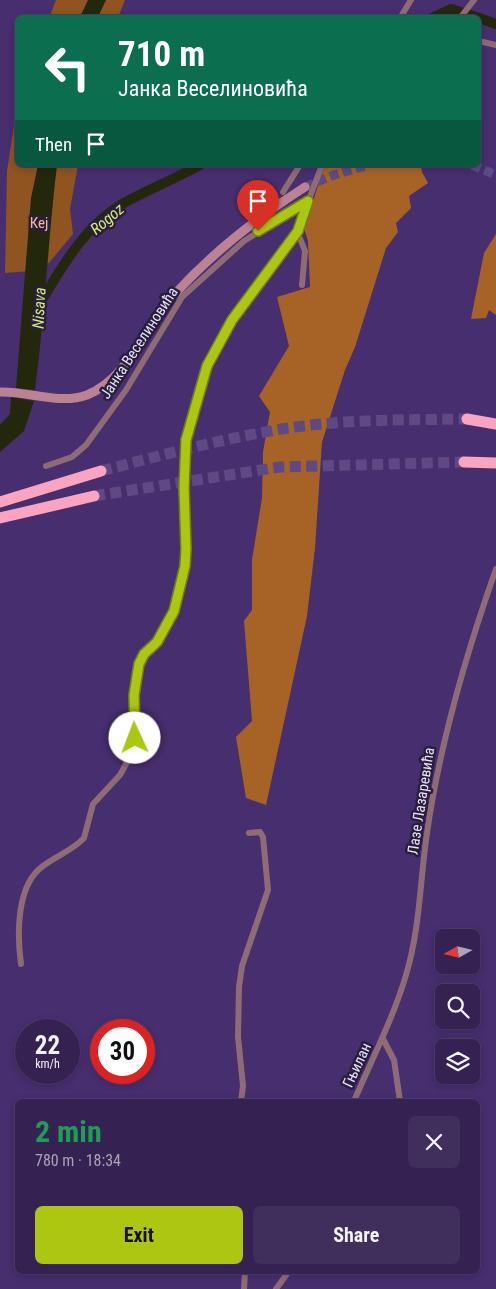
<!DOCTYPE html>
<meta charset="utf-8">
<style>
:root{--surface:#352253;--page:#402f5d;--text:#f1f3f6;--muted:#aaa4b8;--line:#4f3f6a;--accent:#acc611}
body{margin:0;font-family:"Roboto Condensed",sans-serif;background:var(--page);color:var(--text);height:100vh;display:flex;flex-direction:column;font-size:19px;white-space:nowrap}
*{box-sizing:border-box;margin:0}
p{font-size:16px;color:var(--muted)}
.icon{flex:none;width:28px;height:28px;fill:none;stroke:currentColor;stroke-width:2;stroke-linecap:round;stroke-linejoin:round}
.map{position:relative;flex:1;overflow:hidden}
.sheet{position:absolute;left:15px;top:1099px;width:465px;height:175px;display:flex;flex-direction:column;background:var(--surface);border-radius:8px;box-shadow:0 2px 8px #0003,0 0 0 1px var(--line)}
.sheet>*{flex:none}
.guide{position:absolute;left:15px;top:15px;width:466px;height:152px;border-radius:8px;box-shadow:0 2px 8px #0003,0 0 0 1px var(--line);background:#0b6e4f;color:#fff;overflow:hidden}
.needle{width:32px;rotate:262deg}
.controls{position:absolute;left:435px;top:929px;display:grid;gap:10px}
.controls a{display:grid;place-items:center;width:45px;height:45px;border-radius:8px;background:var(--surface);box-shadow:0 2px 8px #0003,0 0 0 1px var(--line);font-size:25px}
.speed{position:absolute;left:15px;top:1019px;display:flex;gap:10px;font-size:25px;font-weight:700;text-align:center}
.speed>*{display:grid;place-content:center;width:65px;height:65px;border-radius:50%;background:var(--surface);box-shadow:0 2px 8px #0003,0 0 0 1px var(--line);line-height:1}
.speed small{font-size:12px;font-weight:400}
.speed .limit{border:8px solid #d22;background:#fff;color:#111}
.pin{position:absolute;display:grid;place-items:center;width:42px;height:42px;color:#fff;margin:-51px -21px;border-radius:50% 50% 50% 0;rotate:-45deg;box-shadow:0 0 5px #0007}
.pin .icon{rotate:45deg}
.me{position:absolute;width:55px;margin:-28px;rotate:358deg;stroke-linejoin:round;filter:drop-shadow(0 0 4px #0008)}
.turn{display:flex;align-items:center;gap:18px;height:105px;padding:0 20px;font-size:22px}
.turn .icon{width:65px;height:65px;stroke-width:2.5}
.turn b{display:block;font-size:35px;line-height:42px}
.then{display:flex;align-items:center;height:48px;padding:0 20px;background:#0003;gap:10px;font-size:19px}
.round{display:grid;place-items:center;flex:none;width:52px;height:52px;border-radius:8px;background:var(--page)}
.overview{display:flex;align-items:center;justify-content:space-between;height:85px;padding:0 20px}
h1{font-size:30px;font-weight:700;line-height:38px;color:#1e9e55}
.button{display:flex;gap:10px;margin-top:auto;padding:10px 20px}
.button a{flex:1;height:58px;border-radius:8px;background:var(--accent);color:#111;font-size:20px;font-weight:700;line-height:58px;text-align:center}
.button a+a{background:var(--page);color:var(--text)}
.map>svg:first-child{display:block}
.green{fill:#8f541f}
.forest{fill:#a76326}
.water{fill:#23280c}
.lines{fill:none;stroke-linecap:round;stroke-linejoin:round}
.river{stroke:#23280c;stroke-width:10}
.secondary-tunnel{stroke:#5f4984;stroke-width:9;stroke-dasharray:9 4.5;stroke-linecap:butt}
.highway-tunnel{stroke:#5f4984;stroke-width:11;stroke-dasharray:11 5.5;stroke-linecap:butt}
.street{stroke:#8f6b76;stroke-width:6}
.secondary{stroke:#bb8294;stroke-width:9}
.highway{stroke:#fba4c0;stroke-width:11}
.route-casing{stroke:#70810b;stroke-width:12}
.route{stroke:#acc611;stroke-width:9}
.labels{text-anchor:middle;dominant-baseline:central;stroke-width:5;stroke-linejoin:round;paint-order:stroke}
.park-label{font-size:15px;fill:#f2ba8e;stroke:#291f3c}
.street-label{font-size:15px;fill:#e9e2fa;stroke:#291f3c}
.water-label{font-size:16px;font-style:italic;fill:#d4ec77;stroke:#291f3c}
</style>
<div class="map">
<svg width="496" height="1289" viewBox="0 0 496 1289">
<rect width="100%" height="100%" fill="#472e6f"/>
<path class="green" d="M 56,0 L 125,0 L 118,17 L 49,18 Z
M 17,106 L 18,165 L 78,165 L 70,209 L 73,234 L 43,270 L 5,273 L 7,171 Z"/>
<path class="forest" d="M 325,165 L 421,165 L 422,172 L 428,183 L 409,196 L 411,208 L 396,223 L 398,232 L 386,248 L 355,347 L 345,370 L 322,442 L 315,548 L 307,616 L 266,805 L 246,798 L 236,737 L 252,721 L 244,621 L 252,610 L 252,560 L 262,498 L 263,452 L 270,412 L 259,396 L 289,346 L 277,297 L 310,287 L 308,241 L 304,228 Z
M 496,234 L 496,315 L 489,310 L 486,318 L 471,319 L 484,253 Z"/>
<path class="water" d="M 88,0 L 106,0 L 98,17 L 80,17 Z
M 38,165 L 57,165 C 48,240 45,315 35,390 L 16,388 L 31,198 Z
M 11,397 L 34,401 L 24,431 L 0,452 L 0,425 L 10,414 Z"/>
<g class="lines">
<path class="river" d="M 432,18 L 451,9 L 479,18
M 479,18 L 496,24
M 40,303 C 62,267 84,227 122,204 C 147,190 175,179 200,165"/>
<path class="secondary-tunnel" d="M 472,165 L 496,175
M 305,187 L 334,175 L 369,165"/>
<path class="highway-tunnel" d="M 101,471 C 159,456 217,440 276,430 C 338,419 404,420 467,419
M 94,496 L 280,467 L 464,462"/>
<path class="street" d="M 400,18 L 411,0
M 460,18 L 474,0
M 479,41 L 496,45
M 283,192 L 300,165
M 297,231 L 305,251 L 302,285
M 46,466 L 72,457 L 86,445 L 126,390 L 182,297 L 244,241 L 308,201
M 21,964 C 17,935 16,885 43,866 C 56,856 73,850 84,838 L 93,804 L 120,775 L 130,757 L 135,738 L 134,695 L 139,665 L 144,654 L 157,641 L 174,611 L 181,589 L 186,549 L 184,488 L 186,440 L 207,366 L 232,319 L 297,231 L 322,165
M 383,1039 L 394,1060 L 400,1101
M 241,1101 L 243,1086 L 238,1037 L 239,987 L 242,966 L 268,890 L 263,837 L 260,832 L 249,833
M 354,1101 C 372,1059 393,1019 406,975 C 420,929 420,880 427,833 C 440,742 466,654 496,569
M 244,1289 L 245,1271
M 276,1289 L 289,1271"/>
<path class="secondary" d="M 0,392 C 28,391 59,405 87,395 C 129,378 144,327 173,296 C 211,254 258,217 305,187"/>
<path class="highway" d="M 467,419 L 496,424
M 464,462 L 496,463
M 0,502 L 101,471
M 0,518 L 94,496"/>
</g>
<g class="lines">
<defs>
<path id="route" d="M 135,738 L 134,695 L 139,664 L 144,654 L 157,642 L 174,611 L 185,566 L 186,549 L 184,488 L 186,440 L 207,366 L 232,320 L 298,231 L 308,201 L 258,231"/>
</defs>
<use href="#route" class="route-casing"/>
<use href="#route" class="route"/>
</g>
<g class="labels">
<g class="park-label">
<text x="39" y="223">Кеј</text>
</g>
<g class="street-label">
<text transform="translate(139 343) rotate(-57)">Јанка Веселиновића</text>
<text transform="translate(421 801) rotate(-81)">Лазе Лазаревића</text>
<text transform="translate(357 1065) rotate(-65)">Гњилан</text>
</g>
<g class="water-label">
<text transform="translate(107 219) rotate(-40)">Rogoz</text>
<text transform="translate(39 308) rotate(-87)">Nisava</text>
</g>
</g>
</svg>
<div class="controls">
<a><svg class="needle" viewBox="-14 -14 28 28"><path d="M0-13l5 13h-10z" fill="#e53935"/><path d="M0 13l5-13h-10z" fill="#aaa4b8"/></svg></a>
<a><svg class="icon" aria-label="search" viewBox="0 0 24 24"><circle cx="10" cy="10" r="6"/><path d="M15 15l6 6"/></svg></a>
<a><svg class="icon" aria-label="layers" viewBox="0 0 24 24"><path d="M12 4l9 5-9 5-9-5zM3 14l9 5 9-5"/></svg></a>
</div>
<div class="speed"><div>22<small>km/h</small></div><div class="limit">30</div></div>
<div class="pin" style="left:258px;top:231px;background:#d93025"><svg class="icon" aria-label="arrive" viewBox="0 0 24 24"><path d="M6 21V4h12l-3 4 3 4H6"/></svg></div>
<svg class="me" style="left:135px;top:738px" viewBox="-20 -20 40 40"><circle r="19" fill="#fff"/><path d="M0-13L10 11 0 6-10 11z" fill="#acc611"/></svg>
<div class="guide">
<div class="turn"><svg class="icon" aria-label="left" viewBox="0 0 24 24"><path d="M17 20v-9H6M10 6l-5 5 5 5"/></svg><div><b>710 m</b>Јанка Веселиновића</div></div>
<div class="then">Then<svg class="icon" aria-label="arrive" viewBox="0 0 24 24"><path d="M6 21V4h12l-3 4 3 4H6"/></svg></div>
</div>
<section class="sheet">
<div class="overview"><div><h1>2 min</h1><p>780 m · 18:34</p></div><a class="round"><svg class="icon" aria-label="close" viewBox="0 0 24 24"><path d="M6 6l12 12M18 6L6 18"/></svg></a></div>
<div class="button"><a>Exit</a><a>Share</a></div>
</section>
</div>
